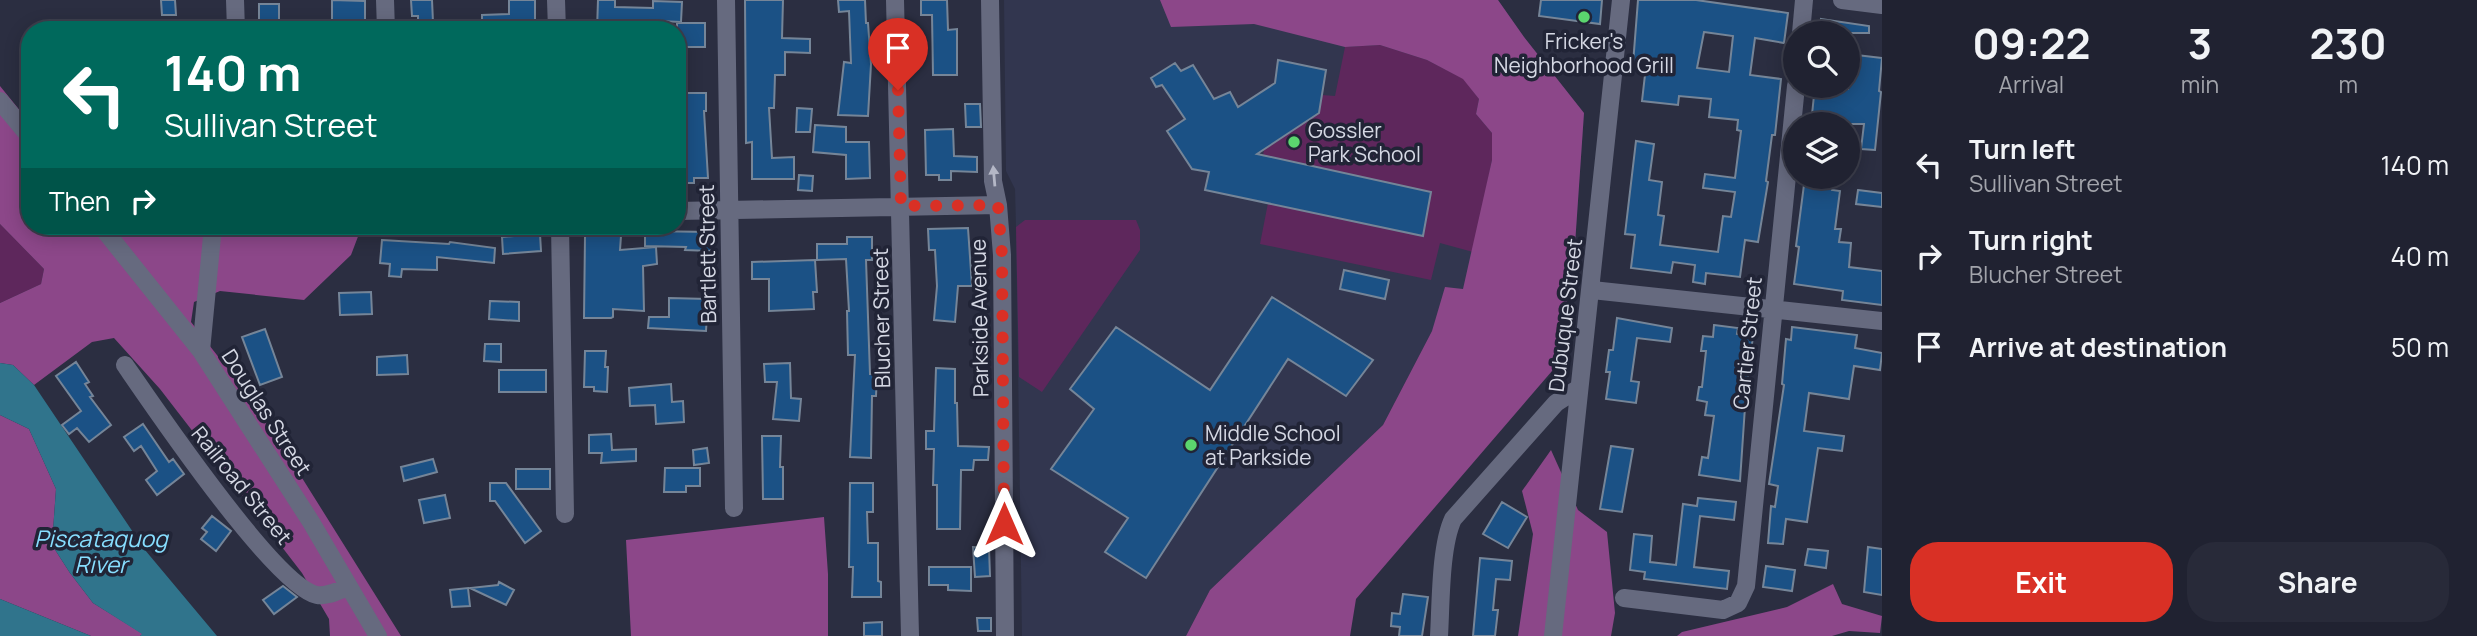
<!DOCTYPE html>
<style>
:root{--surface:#202231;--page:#282a39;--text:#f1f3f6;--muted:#a2a4ab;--line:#3d3f4d;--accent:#d93025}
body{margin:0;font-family:Manrope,sans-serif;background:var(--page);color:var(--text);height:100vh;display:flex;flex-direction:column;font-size:26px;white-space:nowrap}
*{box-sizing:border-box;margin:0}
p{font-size:23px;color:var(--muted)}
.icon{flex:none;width:38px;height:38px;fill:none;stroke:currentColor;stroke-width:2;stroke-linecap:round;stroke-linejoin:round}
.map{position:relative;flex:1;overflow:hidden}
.side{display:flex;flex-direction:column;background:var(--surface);width:595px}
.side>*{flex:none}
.guide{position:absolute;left:21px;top:21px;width:665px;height:214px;border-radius:28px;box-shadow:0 4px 18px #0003,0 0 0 2px var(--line);background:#00695c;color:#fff;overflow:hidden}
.buttons{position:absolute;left:1783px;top:21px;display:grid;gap:14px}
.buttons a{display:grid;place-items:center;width:77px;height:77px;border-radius:50%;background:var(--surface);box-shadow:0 4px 18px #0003,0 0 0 2px var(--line);font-size:35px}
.pin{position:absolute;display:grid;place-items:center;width:60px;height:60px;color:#fff;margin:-72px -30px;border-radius:50% 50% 50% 0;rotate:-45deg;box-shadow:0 0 7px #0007}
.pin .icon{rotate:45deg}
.me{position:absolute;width:77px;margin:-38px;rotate:0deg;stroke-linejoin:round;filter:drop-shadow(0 0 5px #0008)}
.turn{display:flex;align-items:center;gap:24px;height:147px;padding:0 28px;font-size:32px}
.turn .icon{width:91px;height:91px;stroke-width:2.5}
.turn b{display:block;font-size:49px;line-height:60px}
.then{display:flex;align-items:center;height:66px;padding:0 28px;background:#0003;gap:14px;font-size:26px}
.eta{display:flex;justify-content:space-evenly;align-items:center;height:119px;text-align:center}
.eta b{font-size:42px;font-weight:700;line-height:49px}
.primary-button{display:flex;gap:14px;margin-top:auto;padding:14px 28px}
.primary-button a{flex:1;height:80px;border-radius:28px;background:var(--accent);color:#fff;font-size:28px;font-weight:700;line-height:80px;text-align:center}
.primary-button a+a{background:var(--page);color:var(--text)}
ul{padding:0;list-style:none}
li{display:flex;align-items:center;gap:21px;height:91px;padding:0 28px}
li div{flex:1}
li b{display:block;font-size:26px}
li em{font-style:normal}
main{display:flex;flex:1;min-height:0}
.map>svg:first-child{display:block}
.built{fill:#32364f}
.green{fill:#5e275c}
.forest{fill:#8c4789}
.water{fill:#30748c}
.building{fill:#1b5185;stroke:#758598;stroke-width:2;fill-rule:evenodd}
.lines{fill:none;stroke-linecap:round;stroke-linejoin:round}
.street{stroke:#666a7f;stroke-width:18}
.oneway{fill:#b4b7c6}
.route{stroke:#d93025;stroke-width:12;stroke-dasharray:0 21.6}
.poi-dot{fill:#5bd56e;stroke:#212436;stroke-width:2.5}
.labels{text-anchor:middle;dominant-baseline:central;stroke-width:7;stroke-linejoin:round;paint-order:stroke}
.poi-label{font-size:21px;fill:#d5d8e4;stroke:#212436;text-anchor:start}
.street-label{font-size:21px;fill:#d5d8e4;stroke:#212436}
.water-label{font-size:23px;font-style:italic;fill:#87deff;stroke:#212436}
</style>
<main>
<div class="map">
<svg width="1882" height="636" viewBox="0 0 1882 636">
<rect width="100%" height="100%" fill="#2b2e41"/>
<path class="built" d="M 1004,0 L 1498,0 L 1524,37 L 1584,113 L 1573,274 L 1432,331 L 1383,425 L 1210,590 L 1186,636 L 1022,636 L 1016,227 L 1015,189 L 1006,171 Z"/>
<path class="green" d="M 1380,45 L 1427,60 L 1464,79 L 1479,99 L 1476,114 L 1492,133 L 1492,160 L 1473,252 L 1440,243 L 1431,280 L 1260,244 L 1268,203 L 1423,235 L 1430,192 L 1263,156 L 1264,149 L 1318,113 L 1322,95 L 1335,96 L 1345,47 Z
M 1025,220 L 1136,220 L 1140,230 L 1140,250 L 1042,392 L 1019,377 L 1016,227 Z
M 0,224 L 44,269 L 41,284 L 0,303 Z"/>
<path class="forest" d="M 1160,0 L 1498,0 L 1524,37 L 1584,113 L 1573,274 L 1552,371 L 1356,599 L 1350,636 L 1186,636 L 1210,590 L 1383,425 L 1432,331 L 1445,287 L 1463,289 L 1492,160 L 1492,133 L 1476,114 L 1479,99 L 1463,79 L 1427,60 L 1380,45 L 1345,47 L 1254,24 L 1171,27 Z
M 0,86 L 30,123 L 30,226 L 362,226 L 351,255 L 304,300 L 220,291 L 194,302 L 191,322 L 257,406 L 401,636 L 330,636 L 329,619 L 302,573 L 160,389 L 114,338 L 92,342 L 34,385 L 13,365 L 0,363 L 0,303 L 41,284 L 44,269 L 0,224 Z
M 0,415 L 29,429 L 56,489 L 52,545 L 70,573 L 93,603 L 143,634 L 140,636 L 91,636 L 0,599 Z
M 1551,450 L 1578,510 L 1607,532 L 1615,613 L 1611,636 L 1518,636 L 1533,534 L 1522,491 Z
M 824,517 L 828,574 L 828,636 L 631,636 L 626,540 Z
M 1833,584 L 1842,604 L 1882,616 L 1880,633 L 1849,631 L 1832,636 L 1677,636 L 1682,632 L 1787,607 Z"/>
<path class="water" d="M 0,363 L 13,365 L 34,385 L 145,550 L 217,636 L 140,636 L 142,634 L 93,603 L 70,573 L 52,545 L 56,489 L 29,429 L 0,415 Z
M 0,599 L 91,636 L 0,636 Z"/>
<path class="building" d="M 161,0 L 175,0 L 176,15 L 162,15 Z
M 332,0 L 365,1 L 365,20 L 332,21 Z
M 411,0 L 432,0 L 433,22 L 418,23 L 418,16 L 412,16 Z
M 509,0 L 535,0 L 535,30 L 482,30 L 482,15 L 509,14 Z
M 598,0 L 615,0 L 615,7 L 653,8 L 653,1 L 682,2 L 681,22 L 638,20 L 638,23 L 627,23 L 627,30 L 597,30 Z
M 745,0 L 783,0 L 782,38 L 810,39 L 810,53 L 785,52 L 785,75 L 775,75 L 774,108 L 769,108 L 772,158 L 794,157 L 794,179 L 752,179 L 752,142 L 746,143 Z
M 838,0 L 865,0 L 866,23 L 868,23 L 871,64 L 868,116 L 838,115 L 844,62 L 851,63 L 849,11 L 839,12 Z
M 921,0 L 947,0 L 948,30 L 957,29 L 957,75 L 933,75 L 932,15 L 921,15 Z
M 1541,0 L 1602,0 L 1600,24 L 1539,16 Z
M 1638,0 L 1696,0 L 1788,13 L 1784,43 L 1755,38 L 1750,75 L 1781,79 L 1775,135 L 1772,135 L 1766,181 L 1768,182 L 1758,242 L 1745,240 L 1740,277 L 1706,273 L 1705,284 L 1693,282 L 1695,265 L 1673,262 L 1671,273 L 1631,268 L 1635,235 L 1625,234 L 1636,141 L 1654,144 L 1649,180 L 1662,182 L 1658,215 L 1664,216 L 1660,245 L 1718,252 L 1723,216 L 1731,217 L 1735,192 L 1703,188 L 1705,174 L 1735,178 L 1741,131 L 1737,130 L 1738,120 L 1709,117 L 1711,99 L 1679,96 L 1678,105 L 1642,101 L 1646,66 L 1633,64 ZM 1704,32 L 1733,36 L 1729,72 L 1697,68 Z
M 259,4 L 279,4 L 279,30 L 259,30 Z
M 1821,19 L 1869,26 L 1869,33 L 1819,33 Z
M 677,23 L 705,23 L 705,47 L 683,47 L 683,37 L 677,37 Z
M 1848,54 L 1882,58 L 1879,91 L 1881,92 L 1875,150 L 1861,149 L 1864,124 L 1811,124 L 1815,86 L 1848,89 Z
M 1278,60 L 1326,70 L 1319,113 L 1257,154 L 1431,192 L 1423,236 L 1205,190 L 1209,172 L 1192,169 L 1167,131 L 1185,119 L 1162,85 L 1156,87 L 1151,78 L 1175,63 L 1181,71 L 1193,65 L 1214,99 L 1230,92 L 1238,107 L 1275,83 Z
M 677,93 L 706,93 L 706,111 L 704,111 L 708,178 L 694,178 L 694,183 L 678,183 Z
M 965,104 L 980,104 L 981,127 L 966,127 Z
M 797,108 L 812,109 L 810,132 L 796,132 Z
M 815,125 L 846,127 L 846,142 L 869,142 L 870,178 L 846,179 L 846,155 L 813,152 Z
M 953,129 L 954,156 L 977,157 L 977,172 L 951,171 L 951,180 L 939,180 L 939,175 L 926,175 L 925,130 Z
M 799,175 L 813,176 L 812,191 L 798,190 Z
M 1805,177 L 1833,177 L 1832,190 L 1840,191 L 1835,229 L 1841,229 L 1839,242 L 1851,243 L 1849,267 L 1882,271 L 1882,305 L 1842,300 L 1843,291 L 1794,284 L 1799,247 L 1796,246 Z
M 1858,190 L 1882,193 L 1882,207 L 1856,204 Z
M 968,228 L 972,286 L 958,286 L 955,322 L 934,320 L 937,286 L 935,250 L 929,250 L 928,229 Z
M 645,231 L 711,232 L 711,251 L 685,250 L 686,247 L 645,246 Z
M 540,234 L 541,251 L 503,254 L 502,237 Z
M 585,236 L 621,236 L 620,250 L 656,247 L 657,264 L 643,266 L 644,311 L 613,309 L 613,317 L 611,318 L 584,318 Z
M 847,237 L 872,237 L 872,260 L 866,260 L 870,374 L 877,374 L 876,396 L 872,396 L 871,458 L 850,457 L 855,355 L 848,355 L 847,311 L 849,311 L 846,259 L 817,260 L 817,244 L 847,244 Z
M 382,240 L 449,244 L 450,242 L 495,248 L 494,263 L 437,257 L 437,270 L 402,269 L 401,277 L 389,276 L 390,264 L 380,263 Z
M 815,260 L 817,292 L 813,292 L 814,309 L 769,311 L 769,279 L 752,279 L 752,262 Z
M 1344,270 L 1389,280 L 1385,299 L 1340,289 Z
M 371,292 L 372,314 L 340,315 L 339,293 Z
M 1272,297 L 1373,360 L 1346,396 L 1288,359 L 1146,578 L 1105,552 L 1128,518 L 1051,469 L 1094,409 L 1070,389 L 1116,327 L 1210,390 Z
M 669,298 L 708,299 L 706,331 L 648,328 L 649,317 L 669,317 Z
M 490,301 L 519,302 L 519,321 L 489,319 Z
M 1617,318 L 1672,328 L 1670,342 L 1637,338 L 1631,381 L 1639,382 L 1636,403 L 1606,399 L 1610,372 L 1606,372 L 1609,350 L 1613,350 Z
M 1714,325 L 1738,328 L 1737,334 L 1753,336 L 1746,392 L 1740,481 L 1699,475 L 1702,457 L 1708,458 L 1714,416 L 1705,415 L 1707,402 L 1697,400 L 1699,387 L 1702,387 L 1706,351 L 1701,351 L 1703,336 L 1713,337 Z
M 1792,327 L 1857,335 L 1855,348 L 1882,353 L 1880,370 L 1854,366 L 1849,399 L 1809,393 L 1804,431 L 1844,436 L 1842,451 L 1818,448 L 1807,522 L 1786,519 L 1783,544 L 1768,543 L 1771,506 L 1775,507 L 1778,486 L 1769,484 L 1784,385 L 1782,384 L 1786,339 L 1791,340 Z
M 265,329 L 282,377 L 260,385 L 242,337 Z
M 485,344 L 501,344 L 501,362 L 484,361 Z
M 585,351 L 606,351 L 605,367 L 608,367 L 607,392 L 594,391 L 594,387 L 584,387 Z
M 407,355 L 408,374 L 377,375 L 377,357 Z
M 76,362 L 89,382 L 85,384 L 93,396 L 90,397 L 111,425 L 89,442 L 77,428 L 69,434 L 62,425 L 81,411 L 56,376 Z
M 790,363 L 791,398 L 801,399 L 799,421 L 773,419 L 777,382 L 765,382 L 764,364 Z
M 936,368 L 955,369 L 955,403 L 957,403 L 958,446 L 989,447 L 988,460 L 974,460 L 973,470 L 961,470 L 960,529 L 937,529 L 937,485 L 933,485 L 934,449 L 926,449 L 926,431 L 934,431 Z
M 499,370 L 546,370 L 546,392 L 499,392 Z
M 671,384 L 672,402 L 683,401 L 684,422 L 656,424 L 655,405 L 630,406 L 629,388 Z
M 143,424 L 169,462 L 173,459 L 184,474 L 157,495 L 146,480 L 157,471 L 141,446 L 134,451 L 124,437 Z
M 611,434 L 612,450 L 636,449 L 636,461 L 601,463 L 602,453 L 589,453 L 589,435 Z
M 762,436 L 781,436 L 780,467 L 783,467 L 783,499 L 763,499 Z
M 1611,446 L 1633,449 L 1622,512 L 1600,509 Z
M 707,448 L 709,463 L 694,465 L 693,450 Z
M 433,459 L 437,472 L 404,481 L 401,467 Z
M 665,468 L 700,468 L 700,486 L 686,486 L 686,492 L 664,492 Z
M 516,469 L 550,469 L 550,489 L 516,489 Z
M 490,483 L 506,483 L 541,531 L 525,543 L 495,501 L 490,501 Z
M 850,483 L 873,483 L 873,512 L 867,512 L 868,543 L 878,543 L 878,581 L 881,582 L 881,597 L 852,597 L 853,567 L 849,567 Z
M 445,495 L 450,518 L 424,523 L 419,500 Z
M 1698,498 L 1736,502 L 1734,520 L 1700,516 L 1694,567 L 1729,571 L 1727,589 L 1644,579 L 1645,572 L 1630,570 L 1634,534 L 1652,536 L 1650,562 L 1676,565 L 1683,504 L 1697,506 Z
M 1502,502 L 1527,517 L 1508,548 L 1483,534 Z
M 212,516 L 231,531 L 216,551 L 201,539 L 207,532 L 202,528 Z
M 973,547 L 989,548 L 990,576 L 975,577 Z
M 1868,547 L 1882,549 L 1882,595 L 1864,592 Z
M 1808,549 L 1828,551 L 1826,568 L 1805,565 Z
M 1480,558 L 1512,561 L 1510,580 L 1496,579 L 1493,610 L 1498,610 L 1495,636 L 1473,636 Z
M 1766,566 L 1795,570 L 1792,591 L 1763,587 Z
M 929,567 L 971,567 L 971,591 L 948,590 L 948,585 L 929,585 Z
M 499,582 L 514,590 L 506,605 L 470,588 L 498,585 Z
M 283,586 L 297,597 L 274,614 L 263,600 Z
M 468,588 L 470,606 L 452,607 L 450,590 Z
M 1403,594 L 1428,597 L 1422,636 L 1399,636 L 1400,627 L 1391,626 L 1392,613 L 1400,614 Z
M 977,618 L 991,618 L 991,631 L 978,631 Z
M 882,622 L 882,636 L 864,636 L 864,623 Z"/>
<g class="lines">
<path class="street" d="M 235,0 L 236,30
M 385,0 L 386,30
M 556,0 L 557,30
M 726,0 L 734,508
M 895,0 L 910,636
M 990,0 L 993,181 L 998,205 L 1002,255 L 1005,636
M 1842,0 L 1882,5
M 1801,33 L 1804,0
M 0,101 L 30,137
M 677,211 L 998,205
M 101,226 L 201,351 L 311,522 L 378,636
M 560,226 L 565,514
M 1592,290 L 1882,321
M 201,351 L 213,226
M 125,365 C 154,407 275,586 317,595 C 327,597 339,590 348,587
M 1624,598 L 1723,610 L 1738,603 L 1746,586 L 1796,86
M 1439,636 C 1441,604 1440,547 1453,519 L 1556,403 L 1579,388
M 1553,636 L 1621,0"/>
</g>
<defs><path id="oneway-solid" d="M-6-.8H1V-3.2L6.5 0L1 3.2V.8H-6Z" transform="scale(1.75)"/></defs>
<use class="oneway" href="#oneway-solid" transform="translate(994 176) rotate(-95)"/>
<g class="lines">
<path class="route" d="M 898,90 L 901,206 L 998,205 L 1002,255 L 1004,524"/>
</g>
<g class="poi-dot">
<circle cx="1584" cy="17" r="7"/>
<circle cx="1294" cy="142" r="7"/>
<circle cx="1191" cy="445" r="7"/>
</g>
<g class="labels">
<g class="poi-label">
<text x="1584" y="41" text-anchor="middle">Fricker's<tspan x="1584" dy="24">Neighborhood Grill</tspan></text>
<text x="1308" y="130">Gossler<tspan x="1308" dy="24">Park School</tspan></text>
<text x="1205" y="433">Middle School<tspan x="1205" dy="24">at Parkside</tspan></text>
</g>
<g class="street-label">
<text transform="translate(707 254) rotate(-91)">Bartlett Street</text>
<text transform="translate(1565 315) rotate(-83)">Dubuque Street</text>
<text transform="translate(881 318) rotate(-91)">Blucher Street</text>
<text transform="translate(979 318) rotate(-91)">Parkside Avenue</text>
<text transform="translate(1747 343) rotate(-84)">Cartier Street</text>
<text transform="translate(267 412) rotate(57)">Douglas Street</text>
<text transform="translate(242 485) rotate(51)">Railroad Street</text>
</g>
<g class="water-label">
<text x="101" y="538">Piscataquog<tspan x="101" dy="26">River</tspan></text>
</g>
</g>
</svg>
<div class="buttons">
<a><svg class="icon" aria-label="search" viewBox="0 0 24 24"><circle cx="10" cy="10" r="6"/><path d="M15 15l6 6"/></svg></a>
<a><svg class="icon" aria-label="layers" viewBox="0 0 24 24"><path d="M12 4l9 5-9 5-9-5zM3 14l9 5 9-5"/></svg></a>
</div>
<div class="pin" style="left:898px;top:90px;background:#d93025"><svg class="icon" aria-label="arrive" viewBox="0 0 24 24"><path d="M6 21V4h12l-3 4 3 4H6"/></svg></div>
<svg class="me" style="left:1004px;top:524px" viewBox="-20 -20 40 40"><path d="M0-17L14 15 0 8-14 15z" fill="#d93025" stroke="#fff" stroke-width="4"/></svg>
<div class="guide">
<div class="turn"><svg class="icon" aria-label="left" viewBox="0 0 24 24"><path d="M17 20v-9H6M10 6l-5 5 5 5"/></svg><div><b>140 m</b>Sullivan Street</div></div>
<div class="then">Then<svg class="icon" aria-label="right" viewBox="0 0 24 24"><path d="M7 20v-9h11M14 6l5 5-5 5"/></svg></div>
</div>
</div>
<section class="side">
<div class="eta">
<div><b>09:22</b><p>Arrival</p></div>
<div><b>3</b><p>min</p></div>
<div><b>230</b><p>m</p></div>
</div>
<ul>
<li><svg class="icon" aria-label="left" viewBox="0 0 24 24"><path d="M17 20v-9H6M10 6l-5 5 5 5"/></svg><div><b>Turn left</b><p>Sullivan Street</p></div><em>140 m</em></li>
<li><svg class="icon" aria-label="right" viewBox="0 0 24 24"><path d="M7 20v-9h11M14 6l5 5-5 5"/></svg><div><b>Turn right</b><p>Blucher Street</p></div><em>40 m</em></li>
<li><svg class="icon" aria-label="arrive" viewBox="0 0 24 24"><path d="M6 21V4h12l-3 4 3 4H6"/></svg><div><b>Arrive at destination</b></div><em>50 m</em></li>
</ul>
<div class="primary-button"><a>Exit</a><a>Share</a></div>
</section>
</main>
